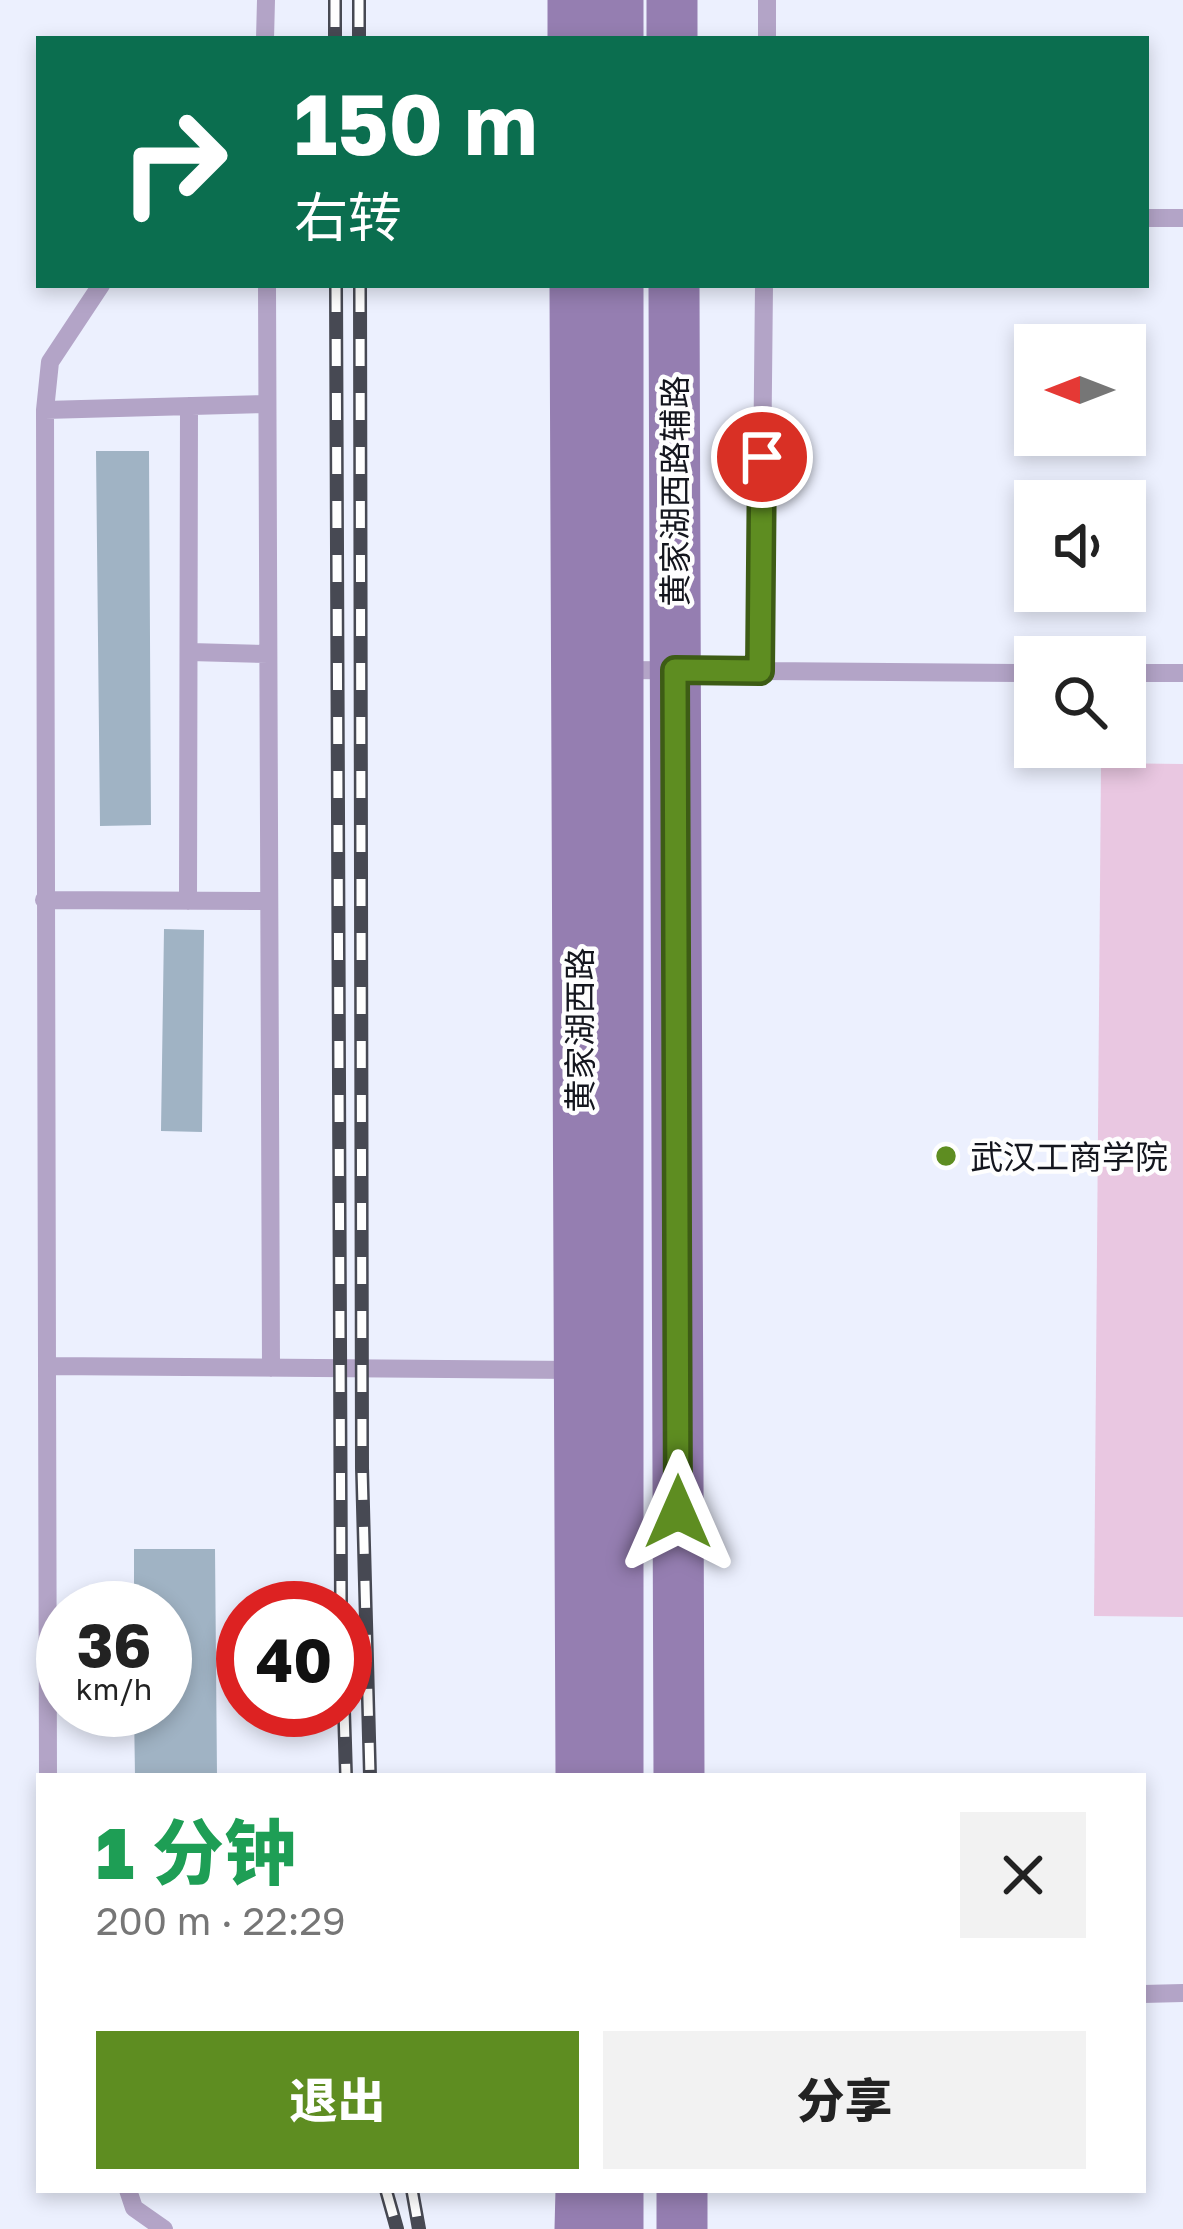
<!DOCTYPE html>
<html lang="zh">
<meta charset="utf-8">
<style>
:root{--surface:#fff;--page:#f2f2f2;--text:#222;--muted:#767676;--accent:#5e8d21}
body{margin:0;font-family:"Golos Text","Noto Sans SC",sans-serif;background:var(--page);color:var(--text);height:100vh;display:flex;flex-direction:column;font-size:45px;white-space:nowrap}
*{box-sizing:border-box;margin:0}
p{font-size:39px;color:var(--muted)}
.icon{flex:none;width:66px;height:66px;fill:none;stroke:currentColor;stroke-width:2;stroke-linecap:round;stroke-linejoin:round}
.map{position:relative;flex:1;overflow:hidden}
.panel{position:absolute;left:36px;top:1773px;width:1110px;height:420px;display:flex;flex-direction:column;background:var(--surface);border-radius:0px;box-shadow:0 6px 18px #0003}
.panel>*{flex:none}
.guide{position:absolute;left:36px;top:36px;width:1113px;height:252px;border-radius:0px;box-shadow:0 6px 18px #0003;background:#0b6e4f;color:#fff;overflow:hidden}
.needle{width:78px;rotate:270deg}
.fabs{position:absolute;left:1014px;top:324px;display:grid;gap:24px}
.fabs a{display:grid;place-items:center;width:132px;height:132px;border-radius:0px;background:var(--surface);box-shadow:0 6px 18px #0003;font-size:60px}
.speed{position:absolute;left:36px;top:1581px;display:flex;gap:24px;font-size:60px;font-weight:700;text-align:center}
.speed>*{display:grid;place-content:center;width:156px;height:156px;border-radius:50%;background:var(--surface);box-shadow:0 6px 18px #0003;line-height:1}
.speed small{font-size:30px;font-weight:400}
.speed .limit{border:18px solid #d22;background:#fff;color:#111}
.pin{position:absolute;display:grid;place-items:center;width:102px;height:102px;color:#fff;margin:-51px;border:6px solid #fff;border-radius:50%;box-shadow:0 3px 12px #0007}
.me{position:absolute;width:132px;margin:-66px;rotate:0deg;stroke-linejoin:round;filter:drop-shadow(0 0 9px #0008)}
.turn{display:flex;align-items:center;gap:42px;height:252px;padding:0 60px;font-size:54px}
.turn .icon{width:156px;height:156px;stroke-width:2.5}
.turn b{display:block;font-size:84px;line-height:102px}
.round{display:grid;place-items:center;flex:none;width:126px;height:126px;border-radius:0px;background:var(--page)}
.overview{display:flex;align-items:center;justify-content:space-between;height:204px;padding:0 60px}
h1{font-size:72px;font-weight:800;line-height:90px;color:#1e9e55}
.action{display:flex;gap:24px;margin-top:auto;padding:24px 60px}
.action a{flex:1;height:138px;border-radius:0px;background:var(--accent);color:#fff;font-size:48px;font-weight:800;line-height:138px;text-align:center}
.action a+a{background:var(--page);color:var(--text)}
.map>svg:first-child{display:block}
.green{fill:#e9c7e1}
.building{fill:#a0b3c4}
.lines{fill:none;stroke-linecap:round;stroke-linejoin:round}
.lane{stroke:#b3a4c7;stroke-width:18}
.secondary{stroke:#957eb1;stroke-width:51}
.rail-casing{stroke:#474953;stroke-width:14}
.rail{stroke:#fefefe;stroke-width:9;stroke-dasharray:27;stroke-linecap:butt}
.route-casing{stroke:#3d5c15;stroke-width:30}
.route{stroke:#5e8d21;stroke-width:21}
.poi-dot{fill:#5e8d21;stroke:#fefefe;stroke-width:4.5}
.labels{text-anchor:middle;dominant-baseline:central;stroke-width:9;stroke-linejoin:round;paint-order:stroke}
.street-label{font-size:33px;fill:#14161e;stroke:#fefefe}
.poi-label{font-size:33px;fill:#14161e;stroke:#fefefe;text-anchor:start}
</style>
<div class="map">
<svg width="1183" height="2229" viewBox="0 0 1183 2229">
<rect width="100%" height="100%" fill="#ecf0fe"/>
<path class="green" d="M 1101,763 L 1183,764 L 1183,1617 L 1094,1616 Z"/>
<path class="building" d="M 96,451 L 149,451 L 151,825 L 100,826 Z
M 164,929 L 204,930 L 202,1132 L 161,1131 Z
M 134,1549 L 215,1549 L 217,1776 L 135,1776 L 134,1710 L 165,1710 L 165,1608 L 134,1608 Z"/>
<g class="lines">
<path class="lane" d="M 265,39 L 266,0
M 767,39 L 767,0
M 1146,218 L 1183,218
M 101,285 L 50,362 L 45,410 L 47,1366 L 576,1370
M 267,285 L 271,1368
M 45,410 L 267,404
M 190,652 L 268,654
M 620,670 L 1035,673
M 760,671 L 764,285
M 1125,673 L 1183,673
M 44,900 L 269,901
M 188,901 L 189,406
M 47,1366 L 48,1776
M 1143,1994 L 1183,1993
M 128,2190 L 134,2208 L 164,2229"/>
<path class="secondary" d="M 573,0 L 573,39
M 618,0 L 618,39
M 672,0 L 672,39
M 575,285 L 581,1776
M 618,285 L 618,1776
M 674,285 L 679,1776
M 618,2190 L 618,2229
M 682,2190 L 682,2229
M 580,2229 L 581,2190"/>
<defs>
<path id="rail" d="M 335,0 L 335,39
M 359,0 L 359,39
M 336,285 L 341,1608
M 360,285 L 362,1468 L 370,1776
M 344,1710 L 346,1776
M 386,2190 L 397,2229
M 412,2190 L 419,2229"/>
</defs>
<use href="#rail" class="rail-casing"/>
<use href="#rail" class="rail"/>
</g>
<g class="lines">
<defs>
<path id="route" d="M 678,1512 L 675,670 L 760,671 L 762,457"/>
</defs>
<use href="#route" class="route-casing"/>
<use href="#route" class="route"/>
</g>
<circle class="poi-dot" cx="946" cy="1156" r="12"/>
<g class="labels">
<g class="street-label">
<text transform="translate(674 491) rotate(-90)">黄家湖西路辅路</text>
<text transform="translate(579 1030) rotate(-90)">黄家湖西路</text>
</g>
<g class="poi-label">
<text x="970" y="1156">武汉工商学院</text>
</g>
</g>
</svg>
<div class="fabs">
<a><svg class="needle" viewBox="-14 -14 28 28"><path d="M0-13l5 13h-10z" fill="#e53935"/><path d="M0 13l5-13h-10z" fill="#767676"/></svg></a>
<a><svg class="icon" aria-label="sound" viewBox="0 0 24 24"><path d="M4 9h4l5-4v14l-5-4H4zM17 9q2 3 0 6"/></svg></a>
<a><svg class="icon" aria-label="search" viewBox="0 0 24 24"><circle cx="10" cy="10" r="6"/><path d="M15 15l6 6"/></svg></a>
</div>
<div class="speed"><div>36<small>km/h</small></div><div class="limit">40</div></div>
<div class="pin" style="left:762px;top:457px;background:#d93025"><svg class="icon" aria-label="arrive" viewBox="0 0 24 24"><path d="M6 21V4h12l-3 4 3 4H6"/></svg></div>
<svg class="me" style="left:678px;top:1512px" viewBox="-20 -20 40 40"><path d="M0-17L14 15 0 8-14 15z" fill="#5e8d21" stroke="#fff" stroke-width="4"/></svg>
<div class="guide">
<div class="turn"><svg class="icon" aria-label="right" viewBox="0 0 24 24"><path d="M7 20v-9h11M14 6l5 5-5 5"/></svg><div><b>150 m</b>右转</div></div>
</div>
<section class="panel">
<div class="overview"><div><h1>1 分钟</h1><p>200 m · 22:29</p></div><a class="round"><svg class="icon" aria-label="close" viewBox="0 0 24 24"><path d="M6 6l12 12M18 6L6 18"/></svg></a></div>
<div class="action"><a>退出</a><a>分享</a></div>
</section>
</div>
